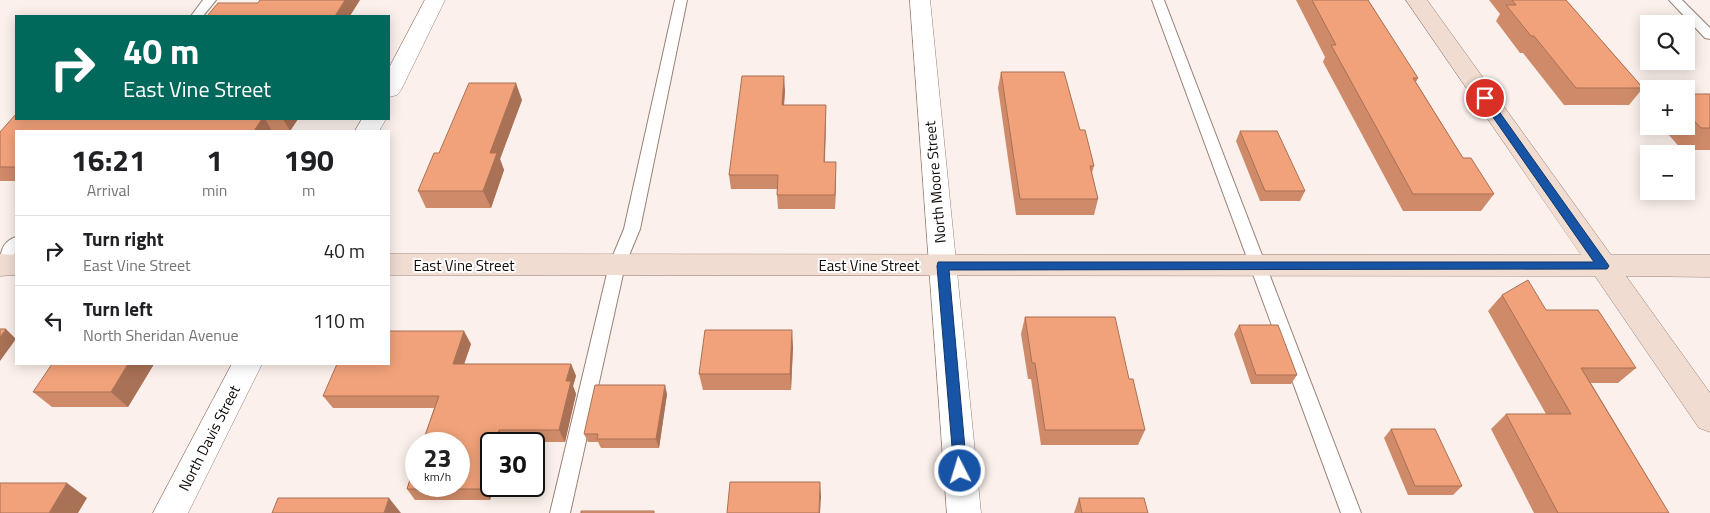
<!DOCTYPE html>
<meta charset="utf-8">
<style>
:root{--surface:#fff;--page:#f2f2f2;--text:#202124;--muted:#757577;--line:#e0e0e0}
body{margin:0;font-family:"Titillium Web",sans-serif;background:var(--page);color:var(--text);height:100vh;display:flex;flex-direction:column;font-size:19px;white-space:nowrap}
*{box-sizing:border-box;margin:0}
p{font-size:16px;color:var(--muted)}
.icon{flex:none;width:28px;height:28px;fill:none;stroke:currentColor;stroke-width:2;stroke-linecap:round;stroke-linejoin:round}
.map{position:relative;flex:1;overflow:hidden}
.sheet{position:absolute;left:15px;top:130px;width:375px;height:235px;display:flex;flex-direction:column;background:var(--surface);border-radius:0px;box-shadow:0 2px 12px #0003}
.sheet>*{flex:none}
.top-card{position:absolute;left:15px;top:15px;width:375px;height:105px;border-radius:0px;box-shadow:0 2px 12px #0003;background:#00695c;color:#fff;overflow:hidden}
.controls{position:absolute;left:1640px;top:15px;display:grid;gap:10px}
.controls a{display:grid;place-items:center;width:55px;height:55px;border-radius:0px;background:var(--surface);box-shadow:0 2px 12px #0003;font-size:25px}
.speed{position:absolute;left:405px;top:432px;display:flex;gap:10px;font-size:25px;font-weight:700;text-align:center}
.speed>*{display:grid;place-content:center;width:65px;height:65px;border-radius:50%;background:var(--surface);box-shadow:0 2px 12px #0003;line-height:1}
.speed small{font-size:12px;font-weight:400}
.speed .limit{border:2px solid #111;border-radius:8px;background:#fff;color:#111}
.pin{position:absolute;display:grid;place-items:center;width:42px;height:42px;color:#fff;margin:-21px;border:2px solid #fff;border-radius:50%;box-shadow:0 1px 5px #0007}
.me{position:absolute;width:55px;margin:-28px;rotate:355deg;stroke-linejoin:round;filter:drop-shadow(0 0 4px #0008)}
.turn{display:flex;align-items:center;gap:18px;height:105px;padding:0 25px;font-size:22px}
.turn .icon{width:65px;height:65px;stroke-width:2.5}
.turn b{display:block;font-size:35px;line-height:42px}
.eta{display:flex;justify-content:space-evenly;align-items:center;height:85px;text-align:center}
.eta b{font-size:30px;font-weight:700;line-height:35px}
ul{padding:0;list-style:none}
li{display:flex;align-items:center;gap:15px;height:70px;padding:0 25px;border-top:1px solid var(--line)}
li div{flex:1}
li b{display:block;font-size:19px}
li em{font-style:normal}
.map>svg:first-child{display:block}
.lines{fill:none;stroke-linecap:round;stroke-linejoin:round}
.lane-casing{stroke:#998175;stroke-width:2}
.street-casing{stroke:#998175;stroke-width:1}
.secondary-casing{stroke:#998175;stroke-width:1}
.lane{fill:#fff;fill-rule:evenodd}
.street{fill:#fff;fill-rule:evenodd}
.secondary{fill:#f1dcd2;fill-rule:evenodd}
.wall{fill:#cf8b69}
.shaded-wall{fill:#a97155}
.building{fill:#f1a27a;stroke:#a97155}
.route{fill:#1854a5;stroke:#10376b}
.labels{text-anchor:middle;dominant-baseline:central;stroke-width:4;stroke-linejoin:round;paint-order:stroke}
.street-label{font-size:15px;fill:#120a06;stroke:#fff}
</style>
<div class="map">
<svg width="1710" height="513" viewBox="0 0 1710 513">
<rect width="100%" height="100%" fill="#fbf0eb"/>
<g class="lines">
<defs>
<path id="lane" d="M 203,0 L 216,0 L 203,16 L 191,16 Z
M 675,0 L 687,0 L 640,229 L 625,265 L 570,513 L 550,513 L 609,265 L 624,229 Z
M 1152,0 L 1164,0 L 1361,513 L 1341,513 Z
M 1669,0 L 1682,0 L 1710,28 L 1710,39 L 1705,38 Z
M 16,237 C 17,250 15,265 0,270 C 0,256 0,242 16,237 Z"/>
<path id="street" d="M 425,0 L 445,0 L 401,90 L 397,95 L 389,97 L 389,68 Z
M 910,0 L 930,0 L 981,513 L 947,513 Z
M 362,119 L 386,119 L 379,131 L 355,131 Z
M 232,364 L 262,364 L 188,513 L 153,513 Z"/>
<path id="secondary" d="M 1406,0 L 1427,0 L 1611,255 L 1710,255 L 1710,277 L 1626,276 L 1710,393 L 1710,432 L 1699,428 L 1595,276 L 389,275 L 389,254 L 1581,255 Z
M 0,254 L 16,255 L 16,275 L 0,276 Z"/>
</defs>
<use href="#lane" class="lane-casing"/>
<use href="#street" class="street-casing"/>
<use href="#secondary" class="secondary-casing"/>
<use href="#lane" class="lane"/>
<use href="#street" class="street"/>
<use href="#secondary" class="secondary"/>
</g>
<path class="wall" d="M 1296,0 L 1368,0 L 1418,78 L 1416,82 L 1463,158 L 1494,194 L 1481,211 L 1403,211 L 1323,62 L 1325,57 Z
M 1489,0 L 1566,0 L 1643,88 L 1629,105 L 1564,105 L 1523,53 L 1520,53 L 1496,21 L 1500,14 Z
M 1001,72 L 1080,130 L 1094,166 L 1092,173 L 1098,199 L 1094,215 L 1016,215 L 998,88 Z
M 785,90 L 784,105 L 826,105 L 826,119 L 825,162 L 836,176 L 835,209 L 778,209 L 777,195 L 777,189 L 731,189 L 729,175 Z
M 1686,94 L 1710,94 L 1710,150 L 1682,150 L 1661,126 L 1686,126 Z
M 522,100 L 500,159 L 504,170 L 491,208 L 426,208 L 418,191 L 439,153 Z
M 16,119 L 298,119 L 290,131 L 16,131 L 16,181 L 0,181 L 0,132 Z
M 1240,131 L 1305,191 L 1300,201 L 1260,201 L 1236,141 Z
M 1502,295 L 1546,310 L 1636,368 L 1618,383 L 1591,383 L 1669,513 L 1534,513 L 1491,429 L 1506,414 L 1546,414 L 1488,311 Z
M 1025,317 L 1129,379 L 1145,430 L 1138,445 L 1041,445 L 1031,379 L 1028,379 L 1021,334 Z
M 1239,325 L 1297,375 L 1291,384 L 1251,384 L 1234,334 Z
M 471,344 L 464,364 L 571,364 L 576,376 L 573,386 L 576,394 L 565,442 L 506,442 L 490,500 L 415,500 L 407,489 L 434,408 L 333,408 L 323,396 Z
M 793,346 L 791,390 L 703,390 L 699,374 Z
M 154,364 L 128,407 L 52,407 L 33,392 Z
M 667,394 L 659,448 L 601,448 L 598,442 L 588,442 L 584,434 Z
M 1391,429 L 1462,486 L 1453,495 L 1408,495 L 1384,438 Z
M 1079,498 L 1148,513 L 1074,513 Z"/>
<path class="shaded-wall" d="M 345,0 L 360,0 L 350,16 L 335,16 Z
M 784,76 L 785,90 L 783,119 L 782,105 Z
M 516,83 L 522,100 L 500,159 L 504,170 L 491,208 L 483,191 L 490,153 Z
M 826,105 L 826,119 L 824,176 L 824,162 Z
M 262,119 L 265,119 L 272,131 L 254,131 Z
M 283,119 L 298,119 L 290,131 Z
M 836,162 L 836,176 L 835,209 L 835,195 Z
M 6,329 L 16,339 L 0,361 L 0,337 Z
M 792,330 L 793,346 L 791,390 L 790,374 Z
M 464,331 L 471,344 L 460,376 L 453,364 Z
M 128,364 L 154,364 L 128,407 L 111,392 Z
M 571,364 L 576,376 L 573,386 L 576,394 L 565,442 L 559,430 L 566,381 Z
M 665,385 L 667,394 L 659,448 L 656,439 Z
M 499,430 L 506,442 L 506,444 L 496,444 Z
M 491,459 L 491,486 L 494,486 L 490,500 L 483,489 Z
M 820,482 L 821,497 L 820,513 L 819,513 Z
M 67,483 L 87,498 L 78,513 L 49,513 Z
M 389,498 L 401,513 L 384,513 Z"/>
<path class="building" d="M 260,0 L 345,0 L 335,16 L 207,16 L 218,3 L 258,3 Z
M 1312,0 L 1368,0 L 1418,78 L 1413,78 L 1463,158 L 1471,158 L 1494,194 L 1413,194 L 1331,45 L 1336,45 Z
M 1512,0 L 1566,0 L 1643,88 L 1576,88 L 1534,36 L 1531,36 L 1506,5 L 1516,5 Z
M 1001,72 L 1064,72 L 1080,130 L 1085,130 L 1094,166 L 1090,166 L 1098,199 L 1020,199 Z
M 742,76 L 784,76 L 782,105 L 826,105 L 824,162 L 836,162 L 835,195 L 777,195 L 778,175 L 729,175 Z
M 469,83 L 516,83 L 490,153 L 497,153 L 483,191 L 418,191 L 434,153 L 439,153 Z
M 1686,94 L 1710,94 L 1710,128 L 1701,128 L 1686,112 Z
M 16,114 L 16,119 L 262,119 L 254,131 L 16,131 L 16,167 L 0,167 L 0,132 Z
M 1240,131 L 1277,131 L 1305,191 L 1265,191 Z
M 1528,280 L 1546,310 L 1598,310 L 1636,368 L 1581,368 L 1669,513 L 1558,513 L 1506,414 L 1571,414 L 1502,295 Z
M 1025,317 L 1115,317 L 1129,379 L 1133,379 L 1145,430 L 1045,430 L 1035,363 L 1032,363 Z
M 1239,325 L 1278,325 L 1297,375 L 1256,375 Z
M 0,329 L 6,329 L 0,337 Z
M 705,330 L 792,330 L 790,374 L 699,374 Z
M 389,331 L 464,331 L 453,364 L 571,364 L 566,381 L 571,381 L 559,430 L 499,430 L 496,444 L 491,444 L 491,459 L 483,489 L 407,489 L 416,460 L 416,486 L 459,486 L 459,444 L 422,444 L 439,396 L 323,396 L 337,364 L 389,364 Z
M 52,364 L 128,364 L 111,392 L 33,392 Z
M 595,385 L 665,385 L 656,439 L 597,439 L 598,434 L 584,434 Z
M 1391,429 L 1435,429 L 1462,486 L 1415,486 Z
M 730,482 L 820,482 L 819,513 L 727,513 Z
M 0,483 L 67,483 L 49,513 L 0,513 Z
M 278,498 L 389,498 L 384,513 L 272,513 Z
M 1079,498 L 1144,498 L 1148,513 L 1082,513 Z
M 581,511 L 654,511 L 654,513 L 581,513 Z"/>
<path class="route" d="M 1485,95 L 1488,96 L 1607,263 L 1609,266 L 1607,269 L 949,270 L 967,471 L 965,475 L 960,477 L 956,475 L 954,471 L 937,266 L 938,262 L 1594,262 L 1481,100 L 1480,98 Z"/>
<g class="labels">
<g class="street-label">
<text transform="translate(935 182) rotate(-95)">North Moore Street</text>
<text x="464" y="265">East Vine Street</text>
<text x="869" y="265">East Vine Street</text>
<text transform="translate(209 438) rotate(-63)">North Davis Street</text>
</g>
</g>
</svg>
<div class="controls">
<a><svg class="icon" aria-label="search" viewBox="0 0 24 24"><circle cx="10" cy="10" r="6"/><path d="M15 15l6 6"/></svg></a>
<a>+</a>
<a>−</a>
</div>
<div class="speed"><div>23<small>km/h</small></div><div class="limit">30</div></div>
<div class="pin" style="left:1485px;top:98px;background:#d93025"><svg class="icon" aria-label="arrive" viewBox="0 0 24 24"><path d="M6 21V4h12l-3 4 3 4H6"/></svg></div>
<svg class="me" style="left:960px;top:471px" viewBox="-20 -20 40 40"><circle r="17" fill="#1854a5" stroke="#fff" stroke-width="3"/><path d="M0-11L8 9 0 5-8 9z" fill="#fff"/></svg>
<div class="top-card">
<div class="turn"><svg class="icon" aria-label="right" viewBox="0 0 24 24"><path d="M7 20v-9h11M14 6l5 5-5 5"/></svg><div><b>40 m</b>East Vine Street</div></div>
</div>
<section class="sheet">
<div class="eta">
<div><b>16:21</b><p>Arrival</p></div>
<div><b>1</b><p>min</p></div>
<div><b>190</b><p>m</p></div>
</div>
<ul>
<li><svg class="icon" aria-label="right" viewBox="0 0 24 24"><path d="M7 20v-9h11M14 6l5 5-5 5"/></svg><div><b>Turn right</b><p>East Vine Street</p></div><em>40 m</em></li>
<li><svg class="icon" aria-label="left" viewBox="0 0 24 24"><path d="M17 20v-9H6M10 6l-5 5 5 5"/></svg><div><b>Turn left</b><p>North Sheridan Avenue</p></div><em>110 m</em></li>
</ul>
</section>
</div>
